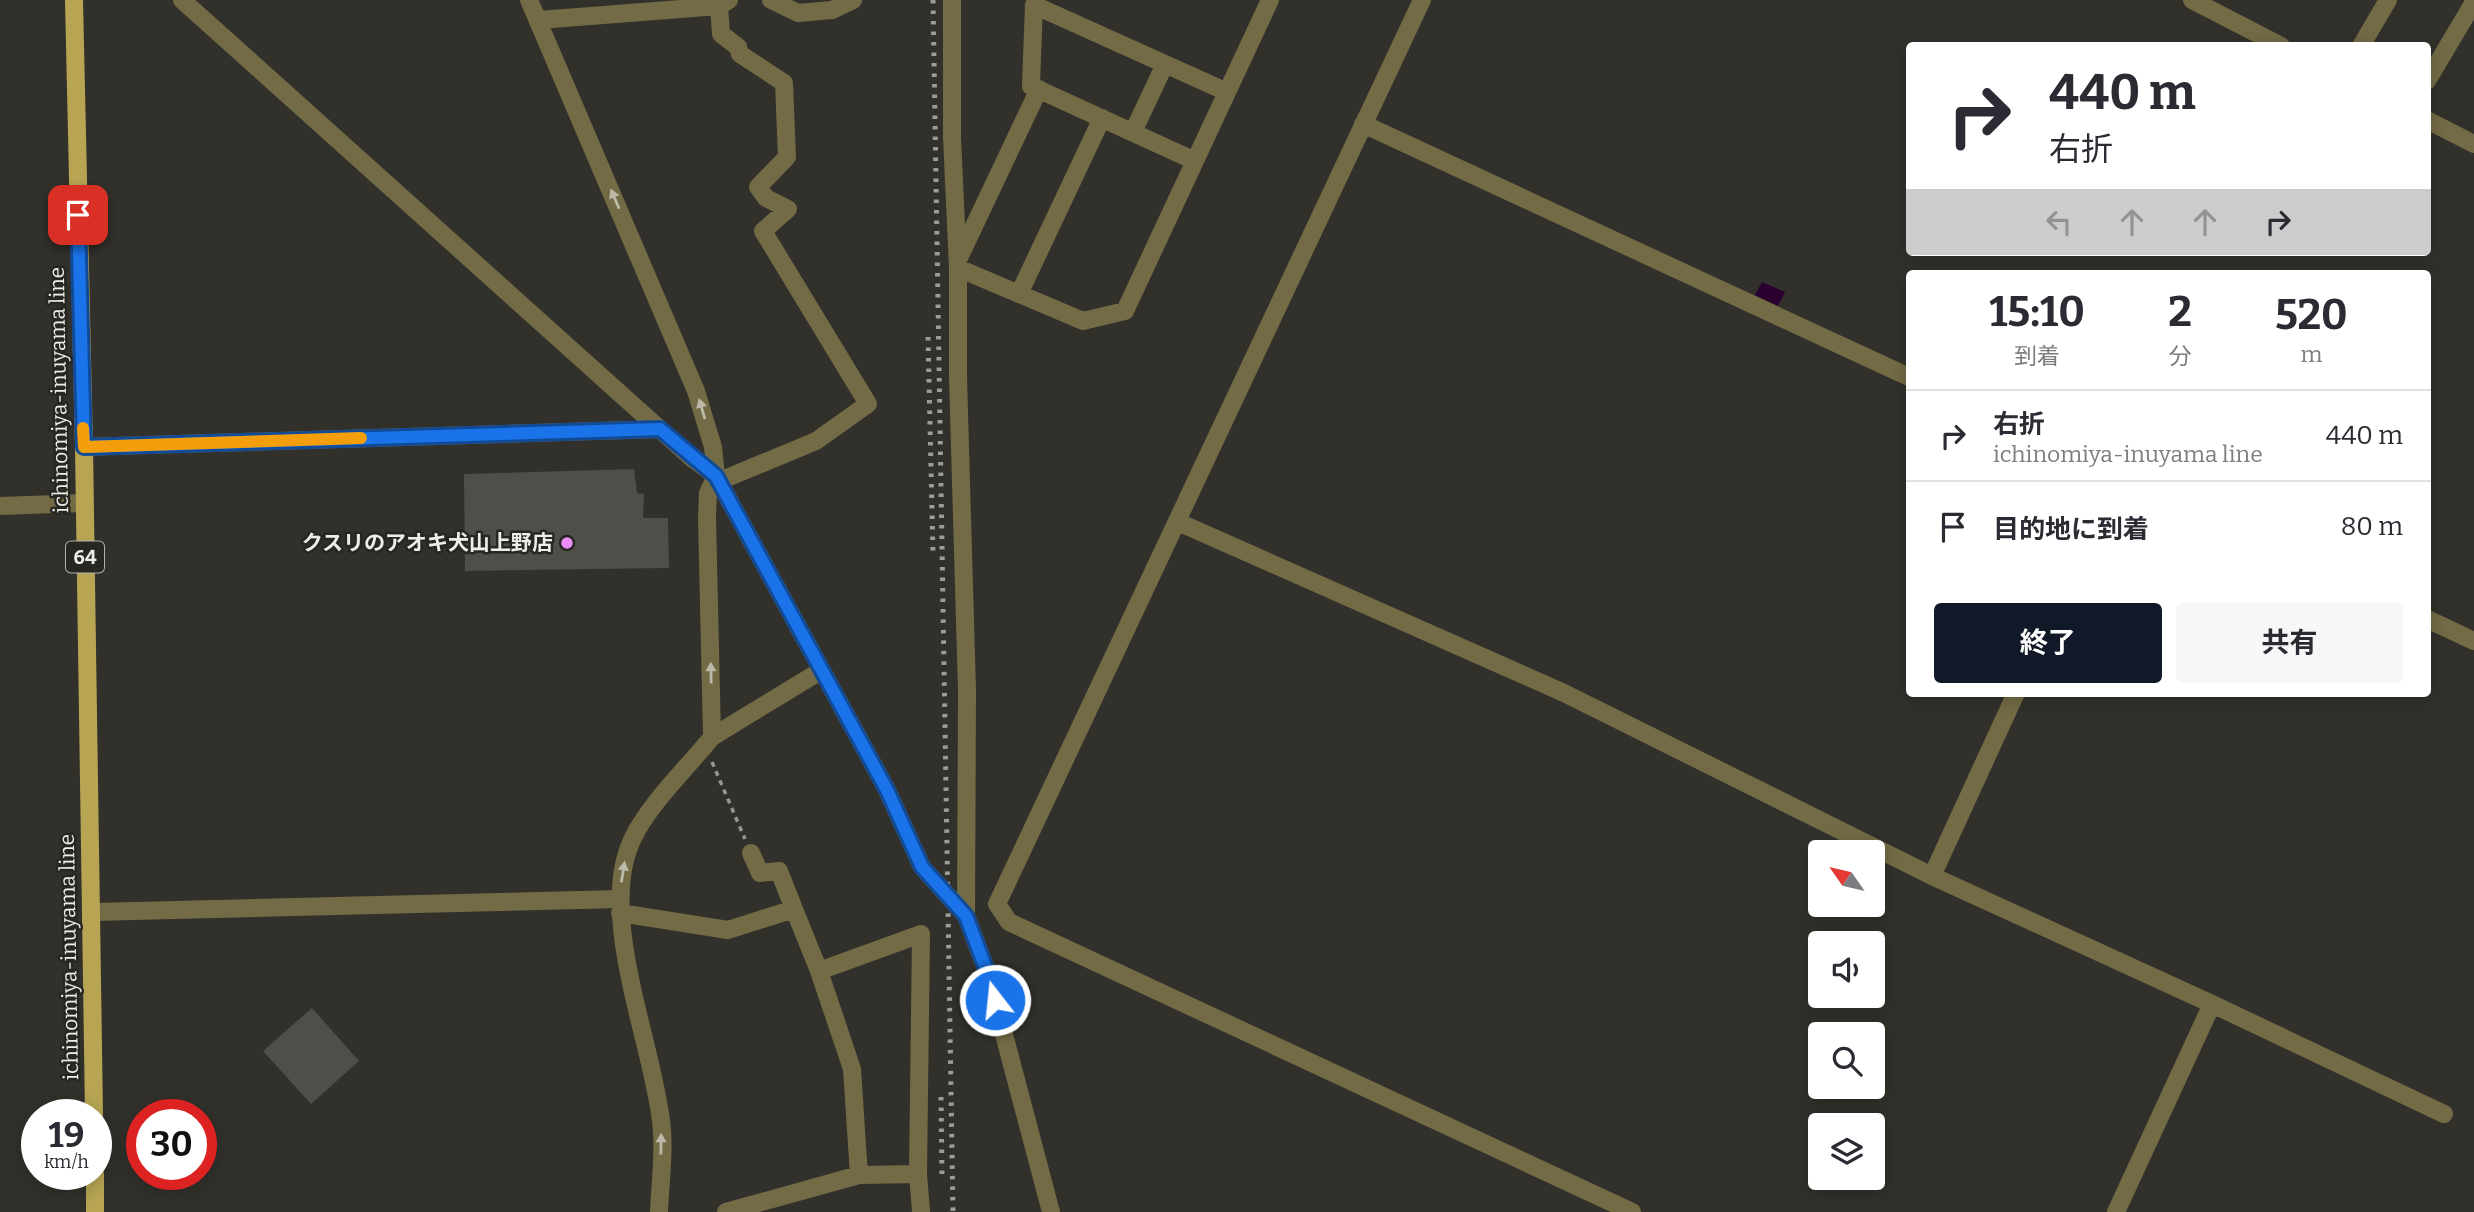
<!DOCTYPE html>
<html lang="ja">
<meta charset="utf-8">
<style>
:root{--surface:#fff;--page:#f7f7f7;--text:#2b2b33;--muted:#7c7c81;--line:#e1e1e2;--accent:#111827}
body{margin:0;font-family:Bitter,"Noto Sans JP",serif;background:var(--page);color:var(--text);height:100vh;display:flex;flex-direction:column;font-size:26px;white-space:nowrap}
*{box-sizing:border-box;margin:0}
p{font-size:23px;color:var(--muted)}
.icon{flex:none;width:38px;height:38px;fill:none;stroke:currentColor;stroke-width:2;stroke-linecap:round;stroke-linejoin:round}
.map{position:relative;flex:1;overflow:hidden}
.drawer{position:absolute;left:1906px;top:270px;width:525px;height:427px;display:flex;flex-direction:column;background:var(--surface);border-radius:7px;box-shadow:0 4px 18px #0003}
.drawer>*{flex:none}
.top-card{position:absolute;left:1906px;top:42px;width:525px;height:214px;border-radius:7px;box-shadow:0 4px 18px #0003;background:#fff;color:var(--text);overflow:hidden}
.needle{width:46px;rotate:304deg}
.controls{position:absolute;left:1808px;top:840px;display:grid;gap:14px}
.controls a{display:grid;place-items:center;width:77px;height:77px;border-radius:7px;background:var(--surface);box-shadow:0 4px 18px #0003;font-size:35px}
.speed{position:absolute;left:21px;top:1099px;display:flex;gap:14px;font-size:35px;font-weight:700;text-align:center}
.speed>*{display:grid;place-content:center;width:91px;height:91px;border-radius:50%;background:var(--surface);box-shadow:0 4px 18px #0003;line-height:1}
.speed small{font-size:18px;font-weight:400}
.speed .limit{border:10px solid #d22;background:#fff;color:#111}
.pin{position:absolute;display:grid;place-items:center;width:60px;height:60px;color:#fff;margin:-30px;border-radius:14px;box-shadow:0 4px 10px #0006}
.me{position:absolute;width:77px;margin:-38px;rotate:344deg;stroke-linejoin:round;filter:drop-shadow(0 0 5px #0008)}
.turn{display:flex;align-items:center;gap:24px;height:147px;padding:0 28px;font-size:32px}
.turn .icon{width:91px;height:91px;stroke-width:2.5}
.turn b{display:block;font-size:49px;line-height:60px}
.lanes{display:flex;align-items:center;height:66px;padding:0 28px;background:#0003;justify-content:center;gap:35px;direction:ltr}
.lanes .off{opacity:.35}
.eta{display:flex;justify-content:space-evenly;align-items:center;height:119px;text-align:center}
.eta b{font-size:42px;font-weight:700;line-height:49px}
.cta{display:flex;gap:14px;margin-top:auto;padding:14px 28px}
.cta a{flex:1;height:80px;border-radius:7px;background:var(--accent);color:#fff;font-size:28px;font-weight:700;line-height:80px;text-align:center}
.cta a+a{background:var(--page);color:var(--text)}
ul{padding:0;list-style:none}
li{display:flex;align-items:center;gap:21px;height:91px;padding:0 28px;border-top:2px solid var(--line)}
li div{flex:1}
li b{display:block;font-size:26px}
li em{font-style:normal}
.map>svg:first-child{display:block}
.water{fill:#2a0031}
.building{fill:#504e48}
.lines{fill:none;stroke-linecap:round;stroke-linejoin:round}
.path{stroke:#969590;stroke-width:3.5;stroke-dasharray:5 5;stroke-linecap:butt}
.minor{stroke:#736b46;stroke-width:18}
.major{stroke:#b7a554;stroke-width:18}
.rail{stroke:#9d9d98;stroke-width:5;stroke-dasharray:3.5 7;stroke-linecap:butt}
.oneway{fill:#bcb9a8}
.route-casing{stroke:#114b97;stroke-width:18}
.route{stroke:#1a73e8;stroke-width:12}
.slow{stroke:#f59e0b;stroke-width:12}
.poi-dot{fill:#ec8cfb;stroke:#272621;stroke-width:2.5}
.labels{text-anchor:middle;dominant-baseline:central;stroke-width:5;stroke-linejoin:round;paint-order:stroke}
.shield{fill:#272621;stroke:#b2b1ad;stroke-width:2}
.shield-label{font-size:19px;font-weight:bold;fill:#edede9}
.street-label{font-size:21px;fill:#edede9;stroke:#272621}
.poi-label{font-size:21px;font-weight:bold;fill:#edede9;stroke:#272621;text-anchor:end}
</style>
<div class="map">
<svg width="2474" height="1212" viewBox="0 0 2474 1212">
<rect width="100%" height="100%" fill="#31302a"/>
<path class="water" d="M 1762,282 L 1785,292 L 1778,306 L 1755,295 Z"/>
<path class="building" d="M 634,469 L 637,493 L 644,494 L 643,518 L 668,518 L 669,568 L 465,571 L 464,474 Z
M 312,1008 L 359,1061 L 311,1104 L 263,1051 Z"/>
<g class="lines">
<path class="path" d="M 712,762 L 745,839"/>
<path class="minor" d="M 182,0 L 693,459 L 722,480 L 816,441 L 868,404 L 763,231 L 788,209 L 766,198 L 758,187 L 787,157 L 784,83 L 740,54 L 738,47 L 721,34 L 719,6
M 529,0 L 696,391 L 713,447 L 716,476 L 887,790 L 922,867 L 966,916
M 771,0 L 798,13 L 832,10 L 853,0
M 952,0 L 952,137 L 958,268 L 958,377 L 967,691 L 966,916 L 988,974 L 1051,1212
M 1422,0 L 997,904 L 1009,922 L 1632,1212
M 2192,0 L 2281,46
M 539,20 L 719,6 L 729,0
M 2361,46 L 2388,0
M 2427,81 L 2474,2
M 2427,120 L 2474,144
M 1363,124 L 1909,377
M 1133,132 L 1165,64
M 1195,161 L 1031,86 L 1034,5 L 1227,92
M 958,260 L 1039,89
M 958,268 L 1083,321 L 1125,311 L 1270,0
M 1019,294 L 1102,118
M 84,447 L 660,429
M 0,506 L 84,503
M 1178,522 L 1564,693 L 1932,876 L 2212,1004 L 2444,1114
M 2427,619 L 2474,641
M 712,737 L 822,670
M 751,853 L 760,873 L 779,871 L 794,909
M 1932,876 L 2016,693
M 93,912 L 620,899
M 620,913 L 728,930 L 794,909 L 819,971 L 852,1069 L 859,1175
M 819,971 L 921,934 L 918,1174 L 921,1212
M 659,1212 C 660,1183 665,1150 661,1121 C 652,1041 596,912 633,838 C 649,804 688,767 712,737 L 707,517 L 708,493 L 716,476
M 726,1212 L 859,1175 L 918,1174
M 2116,1212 L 2212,1004"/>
<path class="major" d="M 74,0 L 84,447 L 94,1115
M 95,1174 L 95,1212"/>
<path class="rail" d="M 933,0 L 953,1212
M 928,337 L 933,554
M 941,1097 L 942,1177"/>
</g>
<defs><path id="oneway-solid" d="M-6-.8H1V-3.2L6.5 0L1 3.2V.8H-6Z" transform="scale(1.75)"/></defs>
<g class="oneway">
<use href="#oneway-solid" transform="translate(615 199) rotate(-113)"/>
<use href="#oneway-solid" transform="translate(702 409) rotate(-106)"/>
<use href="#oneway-solid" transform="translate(711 673) rotate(-91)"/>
<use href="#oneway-solid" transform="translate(623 872) rotate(-81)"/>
<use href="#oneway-solid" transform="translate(661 1144) rotate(-89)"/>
</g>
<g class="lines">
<defs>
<path id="route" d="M 78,215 L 84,447 L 660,429 L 716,476 L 887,790 L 922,867 L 966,916 L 988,974 L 995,1000"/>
</defs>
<use href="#route" class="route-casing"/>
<use href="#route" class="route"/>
<path class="slow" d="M 83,428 L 84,447 L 361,438"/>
</g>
<circle class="poi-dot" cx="567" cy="543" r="7"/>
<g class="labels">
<rect class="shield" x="66" y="541.5" width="38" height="31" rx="5"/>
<g class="shield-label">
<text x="85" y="557">64</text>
</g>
<g class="street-label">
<text transform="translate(59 390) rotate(-91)">ichinomiya-inuyama line</text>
<text transform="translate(69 957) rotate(-91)">ichinomiya-inuyama line</text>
</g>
<g class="poi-label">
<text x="553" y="543">クスリのアオキ犬山上野店</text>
</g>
</g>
</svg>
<div class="controls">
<a><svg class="needle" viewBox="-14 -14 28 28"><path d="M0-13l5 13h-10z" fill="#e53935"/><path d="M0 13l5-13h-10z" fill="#7c7c81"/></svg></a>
<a><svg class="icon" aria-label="sound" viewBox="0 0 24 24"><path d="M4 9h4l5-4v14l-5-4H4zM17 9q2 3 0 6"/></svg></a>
<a><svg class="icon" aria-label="search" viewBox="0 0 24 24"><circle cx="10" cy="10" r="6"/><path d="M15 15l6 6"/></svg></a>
<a><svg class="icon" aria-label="layers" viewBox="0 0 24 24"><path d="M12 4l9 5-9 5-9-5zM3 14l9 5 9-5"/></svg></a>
</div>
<div class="speed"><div>19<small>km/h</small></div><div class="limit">30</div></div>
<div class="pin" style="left:78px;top:215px;background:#d93025"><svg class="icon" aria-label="arrive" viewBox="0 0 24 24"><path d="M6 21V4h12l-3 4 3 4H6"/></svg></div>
<svg class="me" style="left:995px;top:1000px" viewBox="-20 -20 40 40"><circle r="17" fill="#1a73e8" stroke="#fff" stroke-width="3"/><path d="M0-11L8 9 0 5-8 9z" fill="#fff"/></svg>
<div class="top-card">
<div class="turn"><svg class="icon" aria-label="right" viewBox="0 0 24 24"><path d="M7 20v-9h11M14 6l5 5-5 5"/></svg><div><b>440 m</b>右折</div></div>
<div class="lanes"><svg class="icon off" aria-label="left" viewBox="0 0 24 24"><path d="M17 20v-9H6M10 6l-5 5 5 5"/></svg><svg class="icon off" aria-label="ahead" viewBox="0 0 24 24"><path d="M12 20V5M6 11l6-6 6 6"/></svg><svg class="icon off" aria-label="ahead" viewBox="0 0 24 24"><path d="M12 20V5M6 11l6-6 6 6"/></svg><svg class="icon" aria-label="right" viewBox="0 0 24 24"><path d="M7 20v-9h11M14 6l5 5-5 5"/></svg></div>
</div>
<section class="drawer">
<div class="eta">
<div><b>15:10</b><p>到着</p></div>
<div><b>2</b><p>分</p></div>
<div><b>520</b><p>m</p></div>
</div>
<ul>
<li><svg class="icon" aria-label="right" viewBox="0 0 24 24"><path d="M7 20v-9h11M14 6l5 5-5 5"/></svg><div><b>右折</b><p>ichinomiya-inuyama line</p></div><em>440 m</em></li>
<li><svg class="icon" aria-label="arrive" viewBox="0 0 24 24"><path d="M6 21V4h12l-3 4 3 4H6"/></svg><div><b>目的地に到着</b></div><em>80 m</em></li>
</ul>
<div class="cta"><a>終了</a><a>共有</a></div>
</section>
</div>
